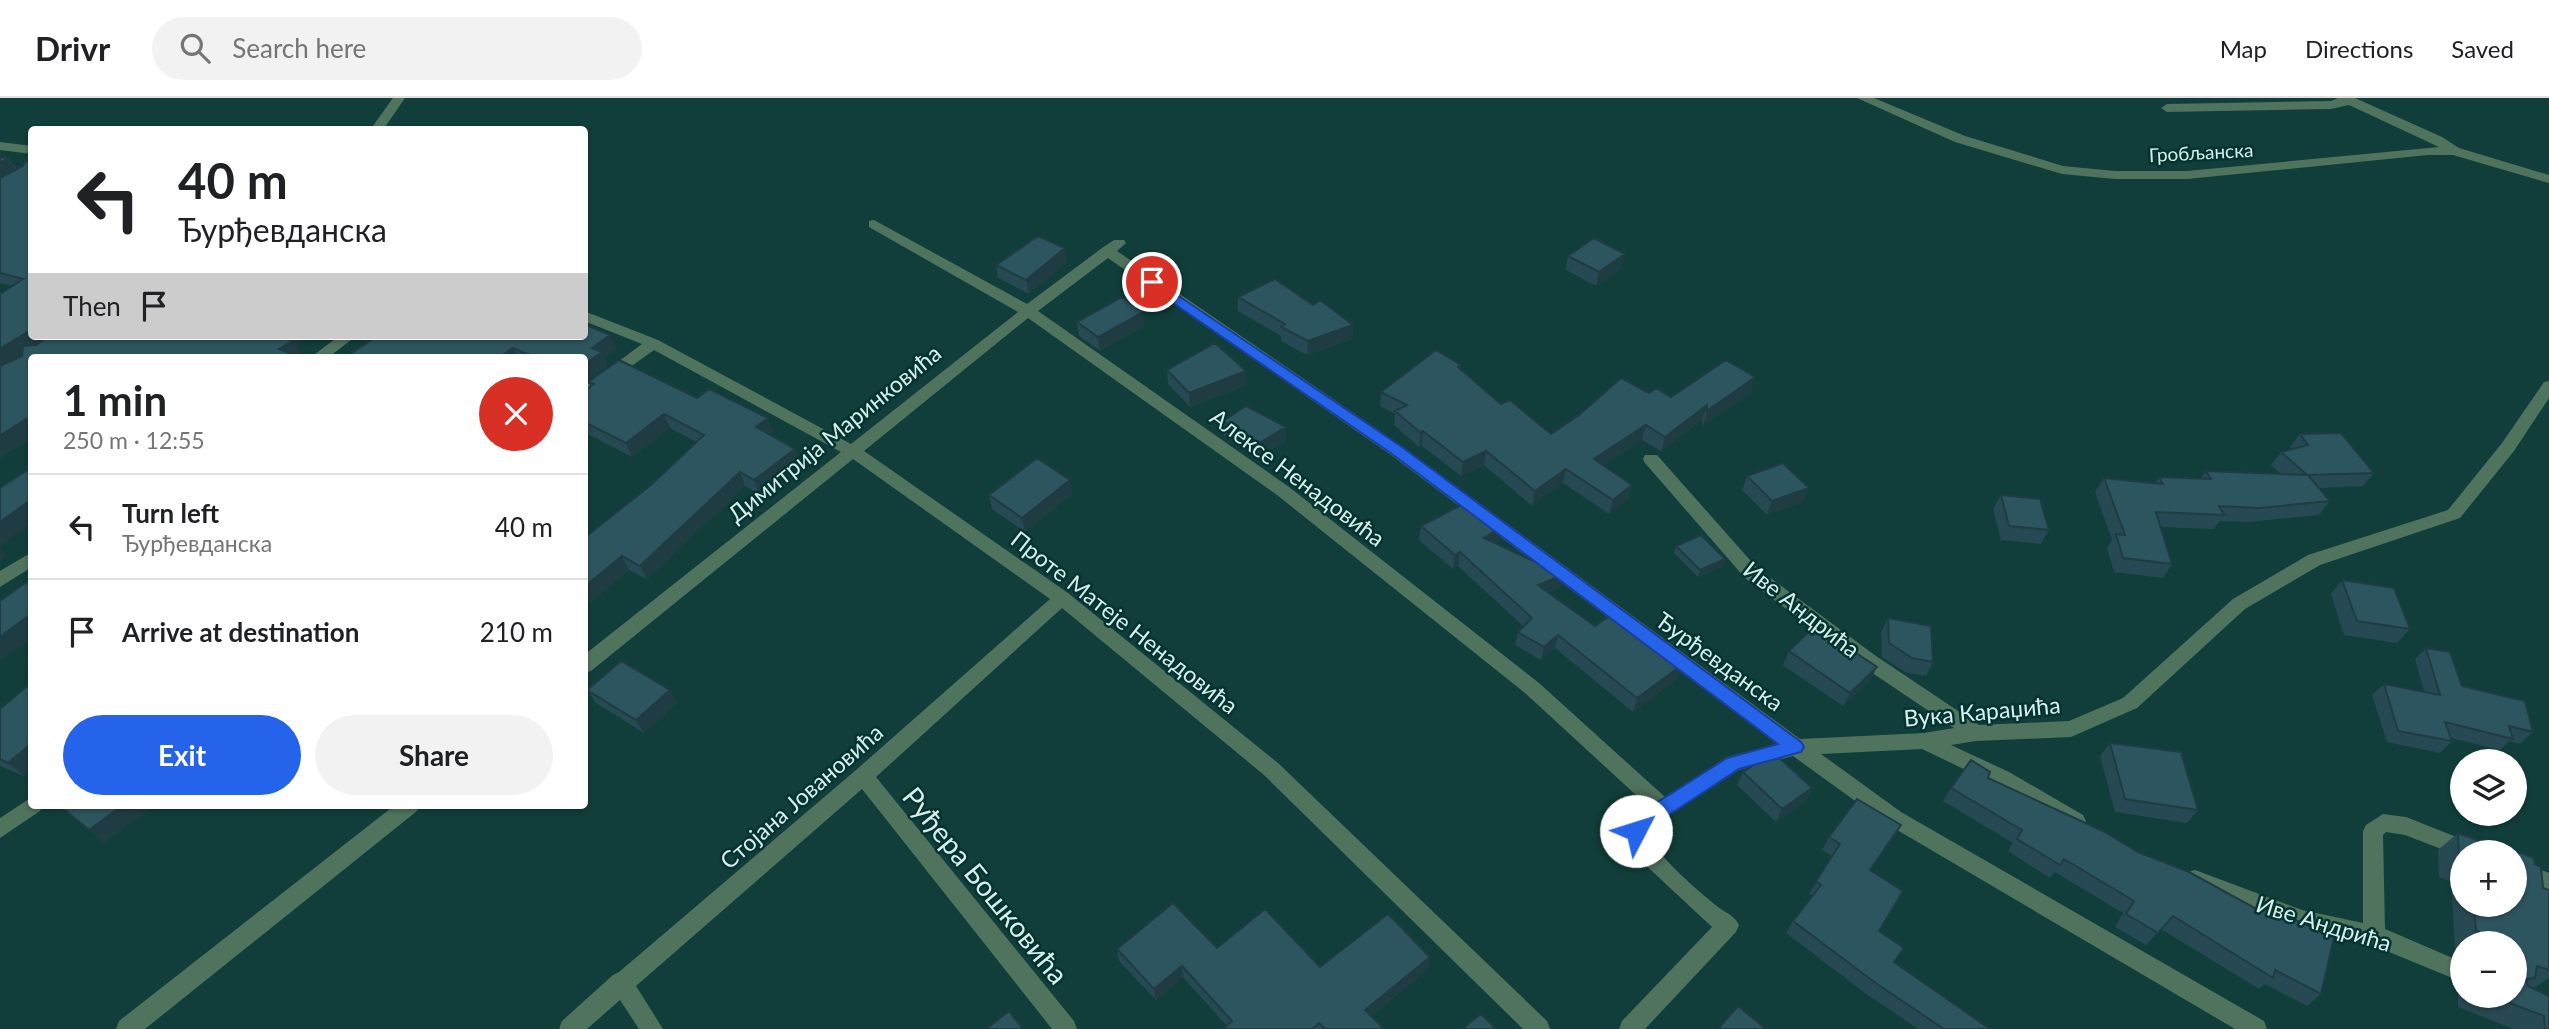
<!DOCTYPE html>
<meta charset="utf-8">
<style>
:root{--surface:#fff;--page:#f2f2f2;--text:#202124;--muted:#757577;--line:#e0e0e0;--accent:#2563eb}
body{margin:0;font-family:Lato,sans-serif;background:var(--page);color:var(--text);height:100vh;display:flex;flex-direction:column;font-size:26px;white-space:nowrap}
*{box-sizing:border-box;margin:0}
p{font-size:23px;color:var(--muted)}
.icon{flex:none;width:38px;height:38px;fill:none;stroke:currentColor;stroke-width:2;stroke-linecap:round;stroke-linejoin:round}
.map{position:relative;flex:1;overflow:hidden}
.panel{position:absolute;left:28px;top:256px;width:560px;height:455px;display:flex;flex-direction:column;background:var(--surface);border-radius:7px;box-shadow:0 2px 5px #0004}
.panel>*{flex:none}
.hud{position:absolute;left:28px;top:28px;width:560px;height:214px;border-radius:7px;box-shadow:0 2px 5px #0004;background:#fff;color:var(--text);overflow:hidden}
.controls{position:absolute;left:2450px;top:651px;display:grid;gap:14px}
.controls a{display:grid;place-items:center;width:77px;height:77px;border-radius:50%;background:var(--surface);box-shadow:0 2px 5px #0004;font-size:35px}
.pin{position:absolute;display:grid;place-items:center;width:60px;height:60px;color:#fff;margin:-30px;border:4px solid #fff;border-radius:50%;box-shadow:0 2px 7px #0007}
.me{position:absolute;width:77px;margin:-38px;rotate:50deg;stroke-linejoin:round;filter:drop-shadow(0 0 5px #0008)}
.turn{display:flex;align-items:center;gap:24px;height:147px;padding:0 35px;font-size:32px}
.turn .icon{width:91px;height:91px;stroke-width:2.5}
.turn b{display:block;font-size:49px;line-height:60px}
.then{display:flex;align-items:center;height:66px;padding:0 35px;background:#0003;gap:14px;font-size:26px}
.round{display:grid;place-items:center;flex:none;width:74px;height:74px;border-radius:37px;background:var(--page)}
.summary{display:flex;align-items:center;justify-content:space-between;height:119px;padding:0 35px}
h1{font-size:42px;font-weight:700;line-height:52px}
.primary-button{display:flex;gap:14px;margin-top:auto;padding:14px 35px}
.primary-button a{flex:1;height:80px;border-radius:42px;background:var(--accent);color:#fff;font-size:28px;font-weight:700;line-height:80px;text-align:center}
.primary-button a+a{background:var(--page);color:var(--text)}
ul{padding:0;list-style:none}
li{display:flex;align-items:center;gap:21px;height:105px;padding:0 35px;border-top:2px solid var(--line)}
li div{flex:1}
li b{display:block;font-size:26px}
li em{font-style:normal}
header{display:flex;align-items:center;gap:42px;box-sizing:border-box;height:98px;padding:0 35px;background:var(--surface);border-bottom:2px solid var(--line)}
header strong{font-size:33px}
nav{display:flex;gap:38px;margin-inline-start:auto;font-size:24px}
.search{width:490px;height:63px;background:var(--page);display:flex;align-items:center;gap:18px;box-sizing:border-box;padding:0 24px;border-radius:38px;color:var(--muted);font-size:26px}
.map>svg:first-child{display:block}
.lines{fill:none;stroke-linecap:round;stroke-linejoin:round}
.minor{fill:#50735e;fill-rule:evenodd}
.wall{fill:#274953;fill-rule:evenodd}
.shaded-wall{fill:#203c43}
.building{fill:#2d5560;stroke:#203c43;stroke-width:2}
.route{fill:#2563eb;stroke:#184099;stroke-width:2}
.labels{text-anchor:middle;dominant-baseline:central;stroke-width:5;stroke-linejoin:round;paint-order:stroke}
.far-street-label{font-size:19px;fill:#d7eeeb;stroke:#043330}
.street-label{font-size:23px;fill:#d7eeeb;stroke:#043330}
.near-street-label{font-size:28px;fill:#d7eeeb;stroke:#043330}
</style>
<header>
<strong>Drivr</strong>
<div class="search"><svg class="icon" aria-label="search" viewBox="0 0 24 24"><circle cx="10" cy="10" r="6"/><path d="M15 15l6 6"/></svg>Search here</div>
<nav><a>Map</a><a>Directions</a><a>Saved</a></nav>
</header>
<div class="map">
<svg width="2549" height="931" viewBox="0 0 2549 931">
<rect width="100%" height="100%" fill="#113e3a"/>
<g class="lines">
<path class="minor" d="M 393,0 L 405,0 L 383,32 L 370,32 Z
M 1857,0 L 1874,0 L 1965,38 L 2063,68 L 2115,73 L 2187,73 L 2439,49 L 2349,7 L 2331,11 L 2167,14 L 2161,10 L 2167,6 L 2331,3 L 2338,0 L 2355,0 L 2442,39 L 2459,50 L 2549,77 L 2549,85 L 2453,57 L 2428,57 L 2187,81 L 2115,81 L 2062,76 L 1955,44 Z
M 0,44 L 32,48 L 32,56 L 0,52 Z
M 874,122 L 1027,206 L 1102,150 L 1114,142 L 1124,142 L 1126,145 L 1117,153 L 1403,349 L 1800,641 L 1924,635 L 1954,630 L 1862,568 L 1745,480 L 1645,365 L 1643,361 L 1645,357 L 1657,357 L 1757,470 L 1876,558 L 1979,627 L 2069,623 L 2123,600 L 2233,501 L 2308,457 L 2448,412 L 2502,345 L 2544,284 L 2549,283 L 2549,300 L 2514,353 L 2460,420 L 2320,467 L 2245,511 L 2137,610 L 2071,639 L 1976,643 L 1951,647 L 2009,674 L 2083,717 L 2086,723 L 2083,729 L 2076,732 L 2069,729 L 1995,686 L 1922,651 L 1821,656 L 1901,714 L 2264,923 L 2267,931 L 2235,931 L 1887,726 L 1793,658 L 1739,672 L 1646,732 C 1656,758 1696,791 1718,809 C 1726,815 1734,817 1739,827 L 1736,834 L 1645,931 L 1619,931 L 1622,923 L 1712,829 L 1639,761 L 1626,733 L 1631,721 L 1649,709 L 1525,595 L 1277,397 L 1028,220 L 864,353 L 1068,495 L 1278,665 L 1547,923 L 1550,931 L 1523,931 L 1264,677 L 1062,510 L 876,679 L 1074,923 L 1077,931 L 1052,931 L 862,691 L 636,888 L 663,931 L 639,931 L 620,902 L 587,931 L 559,931 L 562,923 L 613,877 L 619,874 L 856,672 L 1050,501 L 853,361 L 591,573 L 584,575 L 584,557 L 841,354 L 654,252 L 584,302 L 584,289 L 642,246 L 584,223 L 584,213 L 658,242 L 851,346 L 1018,214 L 869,129 L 869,123 ZM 1108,160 L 1391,357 L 1777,646 L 1727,659 L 1665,699 L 1539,585 L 1289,389 L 1038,213 Z
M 339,238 L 356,238 L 329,259 L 311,259 Z
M 32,454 L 32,469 L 0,489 L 0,473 Z
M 32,699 L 32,707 L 43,707 L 40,713 L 0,740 L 0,720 Z
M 395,707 L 420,707 L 417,713 L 145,931 L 116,931 L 119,923 Z
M 2383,716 L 2406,719 L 2479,748 L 2482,754 L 2462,754 L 2462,759 L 2405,737 L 2386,734 L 2383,737 L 2385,831 L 2462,864 L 2462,884 L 2372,847 L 2302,832 L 2188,788 L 2184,781 L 2188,774 L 2195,772 L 2302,812 L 2363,825 L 2363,733 L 2366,727 Z
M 2515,762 L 2549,775 L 2549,794 L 2515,781 Z"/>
</g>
<path class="wall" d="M 0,59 L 8,60 L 17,71 L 32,238 L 296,249 L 301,256 L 32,259 L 32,339 L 0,360 L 0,196 L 12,188 L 0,185 Z
M 1568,158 L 1622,170 L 1596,188 L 1566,172 Z
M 1067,164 L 1029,196 L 998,180 L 996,167 Z
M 1238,199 L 1313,207 L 1353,227 L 1352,241 L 1307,257 L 1281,243 L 1281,238 L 1238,213 Z
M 1143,214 L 1144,228 L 1100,253 L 1079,238 L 1077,224 Z
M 377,238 L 616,251 L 604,259 L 608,268 L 584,259 L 346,259 Z
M 1461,267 L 1461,271 L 1501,306 L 1551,336 L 1649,295 L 1671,299 L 1751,294 L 1703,328 L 1702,322 L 1661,353 L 1642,342 L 1604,367 L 1632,387 L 1628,401 L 1609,416 L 1563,385 L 1532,408 L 1484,367 L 1461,378 L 1422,348 L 1419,349 L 1394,327 L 1395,316 L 1380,308 L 1381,294 Z
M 1167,272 L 1247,287 L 1190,309 L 1168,286 Z
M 588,284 L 697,300 L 773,333 L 769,337 L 795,351 L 799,364 L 759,396 L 745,388 L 647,481 L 629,472 L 584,509 L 584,440 L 651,387 L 696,344 L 670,330 L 632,359 L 584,334 L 584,293 L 591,289 Z
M 1223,323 L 1286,343 L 1259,359 L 1224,337 Z
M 2300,336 L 2374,375 L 2363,388 L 2319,390 L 2330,403 L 2319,417 L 2248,424 L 2220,423 L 2214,431 L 2160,429 L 2172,466 L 2163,480 L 2114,474 L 2107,450 L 2112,442 L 2095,394 L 2104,380 L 2155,385 L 2159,379 L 2201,380 L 2206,373 L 2281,376 L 2271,367 L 2281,354 L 2292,351 L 2290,349 Z
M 1747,378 L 1803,404 L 1767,417 L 1742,392 Z
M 1070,382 L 1072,396 L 1025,434 L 992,411 L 989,397 Z
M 2001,397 L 2049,432 L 2041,446 L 2001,442 L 1993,411 Z
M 1421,428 L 1500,443 L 1496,445 L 1563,477 L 1560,490 L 1549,495 L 1595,528 L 1677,581 L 1633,614 L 1555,550 L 1541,562 L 1515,547 L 1518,534 L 1523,528 L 1458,468 L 1453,471 L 1419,442 Z
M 1676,448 L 1725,461 L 1723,468 L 1698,479 L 1674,455 Z
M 2342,482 L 2410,531 L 2397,545 L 2344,537 L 2331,496 Z
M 1888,520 L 1933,564 L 1926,578 L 1905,574 L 1882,559 L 1881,534 Z
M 2426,550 L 2462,588 L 2533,634 L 2520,646 L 2510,643 L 2500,652 L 2451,640 L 2452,643 L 2440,655 L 2387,644 L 2372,597 L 2384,586 L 2424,593 L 2415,561 Z
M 1789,553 L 1877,569 L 1870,582 L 1843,608 L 1783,567 Z
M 587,592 L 670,592 L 677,605 L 644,635 L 596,605 Z
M 0,611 L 24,678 L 0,668 Z
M 2110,645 L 2198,712 L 2187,725 L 2115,714 L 2100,658 Z
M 1743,674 L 1812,690 L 1806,703 L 1776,724 L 1737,687 Z
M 1988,680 L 2257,812 L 2262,807 L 2321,896 L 2307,908 L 2265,886 L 2259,891 L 2161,831 L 2146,847 L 2115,829 L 2123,815 L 2055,774 L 2050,780 L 2008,753 L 2013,745 L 1943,703 L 1951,690 Z
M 1857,701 L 1871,773 L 1879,833 L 1894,864 L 1990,931 L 1918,931 L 1869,898 L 1786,835 L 1793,823 L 1812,798 L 1809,796 L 1832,758 L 1822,752 L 1829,739 Z
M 2458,735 L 2481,744 L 2485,741 L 2535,766 L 2543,790 L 2549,792 L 2549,880 L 2533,891 L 2549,898 L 2549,931 L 2514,931 L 2458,909 L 2458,885 L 2462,882 L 2462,898 L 2515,898 L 2515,845 L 2462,845 L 2462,862 L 2457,859 L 2457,851 L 2455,850 L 2451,784 L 2439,779 L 2438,752 ZM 2462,754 L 2515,807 L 2462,807 Z
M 1217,850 L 1320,869 L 1430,859 L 1428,871 L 1371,918 L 1384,931 L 1223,931 L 1227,928 L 1183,879 L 1156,902 L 1119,863 L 1117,851 Z"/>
<path class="shaded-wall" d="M 8,60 L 18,74 L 0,84 L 0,65 Z
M 1065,150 L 1067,164 L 1029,196 L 1026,182 Z
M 1625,156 L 1622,170 L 1596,188 L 1599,174 Z
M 1143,214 L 1144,228 L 1100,253 L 1098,239 Z
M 1353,227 L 1352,241 L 1307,257 L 1308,243 Z
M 32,231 L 32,238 L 53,238 L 0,272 L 0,251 Z
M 610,237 L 616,251 L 604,259 L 608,268 L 584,285 L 584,267 L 592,250 Z
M 283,238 L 312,238 L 296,249 L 301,256 L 297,259 L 279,251 Z
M 513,250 L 518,259 L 500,259 Z
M 1246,273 L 1247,287 L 1190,309 L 1189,295 Z
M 1755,279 L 1751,294 L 1703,328 L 1707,313 Z
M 1707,307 L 1702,322 L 1661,353 L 1665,339 Z
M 664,316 L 670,330 L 632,359 L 626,345 Z
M 768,320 L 773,333 L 761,343 L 756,329 Z
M 26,321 L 32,328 L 32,339 L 0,360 L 0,338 Z
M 1646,327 L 1642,342 L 1591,376 L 1594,361 Z
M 1286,329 L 1286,343 L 1259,359 L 1259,345 Z
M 1423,333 L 1422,348 L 1419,349 L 1421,335 Z
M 795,351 L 799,364 L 759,396 L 754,382 Z
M 1486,353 L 1484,367 L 1461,378 L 1463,364 Z
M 1566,371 L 1563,385 L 1532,408 L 1535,393 Z
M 740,374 L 745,388 L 647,481 L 640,468 Z
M 1070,382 L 1072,396 L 1025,434 L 1022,420 Z
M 1632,387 L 1628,401 L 1609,416 L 1613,402 Z
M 1809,390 L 1803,404 L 1767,417 L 1772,403 Z
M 32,401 L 32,424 L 0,448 L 0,424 Z
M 1502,429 L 1500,443 L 1482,454 L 1484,440 Z
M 0,450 L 7,457 L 0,462 Z
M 1460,454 L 1458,468 L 1453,471 L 1455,457 Z
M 622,458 L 629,472 L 584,509 L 584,489 Z
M 1725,461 L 1723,468 L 1698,479 L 1700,472 Z
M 1563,477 L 1560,490 L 1535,501 L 1538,487 Z
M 27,519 L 32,523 L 32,540 L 0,563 L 0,539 Z
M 1558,537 L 1555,550 L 1541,562 L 1544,549 Z
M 1682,567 L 1677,581 L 1633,614 L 1637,600 Z
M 1877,569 L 1870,582 L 1843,608 L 1850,595 Z
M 670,592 L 677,605 L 644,635 L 636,622 Z
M 32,645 L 32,671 L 24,678 L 8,665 Z
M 1812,690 L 1806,703 L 1776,724 L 1782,711 Z
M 123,707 L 148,707 L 146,708 L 149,711 L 104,745 L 89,732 Z
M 1430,859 L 1428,871 L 1364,923 L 1365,912 Z
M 1182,868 L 1183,879 L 1156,902 L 1154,891 Z"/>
<path class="building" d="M 0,59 L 8,60 L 0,65 Z
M 25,63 L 32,65 L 32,231 L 0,251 L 0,196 L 23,181 L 0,175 L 0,80 L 23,68 Z
M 1038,138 L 1065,150 L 1026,182 L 996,167 Z
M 1594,140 L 1625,156 L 1599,174 L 1568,158 Z
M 1275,181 L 1313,207 L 1320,202 L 1353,227 L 1308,243 L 1281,229 L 1285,226 L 1238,199 Z
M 1122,199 L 1143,214 L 1098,239 L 1077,224 Z
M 584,226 L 610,237 L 592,250 L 602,254 L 584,267 L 584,259 L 534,259 L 513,250 L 500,259 L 346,259 L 377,238 L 584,238 Z
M 48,238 L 283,238 L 282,239 L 292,243 L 279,251 L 300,259 L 32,259 L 32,323 L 26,321 L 0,338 L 0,268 L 22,258 L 23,248 L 36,247 Z
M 1215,245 L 1246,273 L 1189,295 L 1167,272 Z
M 1436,252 L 1461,267 L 1458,269 L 1501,306 L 1510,302 L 1551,336 L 1579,317 L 1621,280 L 1649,295 L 1656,290 L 1671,299 L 1726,262 L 1755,279 L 1707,313 L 1707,307 L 1665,339 L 1646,327 L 1594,361 L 1632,387 L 1613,402 L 1566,371 L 1535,393 L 1486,353 L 1463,364 L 1423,333 L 1421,335 L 1395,313 L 1407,307 L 1381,294 Z
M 619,262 L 697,300 L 709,291 L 768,320 L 756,329 L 795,351 L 754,382 L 740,374 L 640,468 L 622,458 L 584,489 L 584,440 L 651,387 L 704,337 L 664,316 L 626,345 L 584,324 L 584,293 L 594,286 L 588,284 Z
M 1246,308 L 1286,329 L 1259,345 L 1223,323 Z
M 2341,335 L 2374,375 L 2307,377 L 2281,354 L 2308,347 L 2300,336 Z
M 1037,360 L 1070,382 L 1022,420 L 989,397 Z
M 1783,365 L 1809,390 L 1772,403 L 1747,378 Z
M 32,369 L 32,401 L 0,424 L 0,390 Z
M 2206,373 L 2308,377 L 2330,403 L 2259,410 L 2219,408 L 2224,417 L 2156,414 L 2172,466 L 2123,460 L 2116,436 L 2125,437 L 2104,380 L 2163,386 L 2159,379 L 2211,381 Z
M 2001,397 L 2040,401 L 2049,432 L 2009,428 Z
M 1467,404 L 1502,429 L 1484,440 L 1563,477 L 1538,487 L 1595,528 L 1615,514 L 1682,567 L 1637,600 L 1558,537 L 1544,549 L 1518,534 L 1532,520 L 1460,454 L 1455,457 L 1421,428 Z
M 1701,437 L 1725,461 L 1700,472 L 1676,448 Z
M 32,480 L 32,521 L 27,519 L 0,539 L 0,503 Z
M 2342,482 L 2394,490 L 2410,531 L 2357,523 Z
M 1888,520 L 1931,528 L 1933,564 L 1912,560 L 1889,545 Z
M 1815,528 L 1877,569 L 1850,595 L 1789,553 Z
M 2426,550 L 2450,554 L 2462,588 L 2525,603 L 2533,634 L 2509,628 L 2513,641 L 2445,624 L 2452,643 L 2398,633 L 2384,586 L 2440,597 Z
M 621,563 L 670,592 L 636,622 L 587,592 Z
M 32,584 L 32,645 L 8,665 L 0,661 L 0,611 Z
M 2110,645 L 2181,654 L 2198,712 L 2125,701 Z
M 1773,654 L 1812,690 L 1782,711 L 1743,674 Z
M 1971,662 L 1990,674 L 1988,680 L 2105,734 L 2138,754 L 2189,774 L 2260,813 L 2262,807 L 2334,839 L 2321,896 L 2275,872 L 2273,880 L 2173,818 L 2158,835 L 2126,816 L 2134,803 L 2064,761 L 2060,767 L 2017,741 L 2022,732 L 1951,690 Z
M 1857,701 L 1901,727 L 1870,772 L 1903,793 L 1879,833 L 1904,850 L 1894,864 L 1990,931 L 1944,931 L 1877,886 L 1793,823 L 1821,787 L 1816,783 L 1840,746 L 1829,739 Z
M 59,707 L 123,707 L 89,732 Z
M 2458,735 L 2482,744 L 2485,741 L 2534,760 L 2535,766 L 2541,769 L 2543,790 L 2549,792 L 2549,872 L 2537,868 L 2535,880 L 2526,881 L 2528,888 L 2549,898 L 2549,931 L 2545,931 L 2544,918 L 2492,898 L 2515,898 L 2515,845 L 2482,845 L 2479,843 L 2479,834 L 2476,833 L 2474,807 L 2515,807 L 2515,754 L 2462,754 L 2462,763 L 2459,762 Z
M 1173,805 L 1217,850 L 1265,811 L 1320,869 L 1388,816 L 1430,859 L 1365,912 L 1384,931 L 1325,931 L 1319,925 L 1312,931 L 1223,931 L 1232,923 L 1182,868 L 1154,891 L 1117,851 Z
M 1738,908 L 1766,931 L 1718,931 Z
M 1009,913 L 1023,931 L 986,931 Z
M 1481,916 L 1496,931 L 1462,931 Z"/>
<path class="route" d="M 1152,180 L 1402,349 L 1801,644 L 1804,649 L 1801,654 L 1739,671 L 1646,732 L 1642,739 L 1636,742 L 1629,739 L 1626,733 L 1631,721 L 1727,660 L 1778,646 L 1392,356 L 1147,187 L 1145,184 Z"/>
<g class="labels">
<g class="far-street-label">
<text transform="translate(2201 54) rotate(-3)">Гробљанска</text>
</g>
<g class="street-label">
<text transform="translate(834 335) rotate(-39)">Димитрија Маринковића</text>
<text transform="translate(1298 379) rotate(37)">Алексе Ненадовића</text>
<text transform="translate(1802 511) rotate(38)">Иве Андрића</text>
<text transform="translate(1125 524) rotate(38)">Проте Матеје Ненадовића</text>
<text transform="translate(1720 563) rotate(36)">Ђурђевданска</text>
<text transform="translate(1982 613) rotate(-5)">Вука Караџића</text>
<text transform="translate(801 698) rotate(-41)">Стојана Јовановића</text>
<text transform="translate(2324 825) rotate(17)">Иве Андрића</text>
</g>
<g class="near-street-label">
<text transform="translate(986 787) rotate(51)">Руђера Бошковића</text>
</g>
</g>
</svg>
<div class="controls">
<a><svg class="icon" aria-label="layers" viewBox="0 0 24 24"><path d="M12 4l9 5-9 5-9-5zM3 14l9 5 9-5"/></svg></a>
<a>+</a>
<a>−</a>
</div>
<div class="pin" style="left:1152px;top:184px;background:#d93025"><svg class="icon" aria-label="arrive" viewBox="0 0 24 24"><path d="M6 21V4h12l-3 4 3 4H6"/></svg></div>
<svg class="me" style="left:1636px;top:733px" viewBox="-20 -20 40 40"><circle r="19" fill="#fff"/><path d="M0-13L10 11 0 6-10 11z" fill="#2563eb"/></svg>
<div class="hud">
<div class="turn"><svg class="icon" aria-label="left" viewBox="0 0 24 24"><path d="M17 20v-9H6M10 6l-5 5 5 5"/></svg><div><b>40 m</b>Ђурђевданска</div></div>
<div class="then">Then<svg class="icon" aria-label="arrive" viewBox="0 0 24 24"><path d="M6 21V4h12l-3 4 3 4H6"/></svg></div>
</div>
<section class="panel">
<div class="summary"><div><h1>1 min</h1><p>250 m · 12:55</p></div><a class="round" style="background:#d93025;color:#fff"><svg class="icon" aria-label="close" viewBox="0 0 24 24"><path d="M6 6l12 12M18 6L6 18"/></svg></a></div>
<ul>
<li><svg class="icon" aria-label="left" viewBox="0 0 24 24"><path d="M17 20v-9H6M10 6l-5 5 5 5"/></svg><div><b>Turn left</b><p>Ђурђевданска</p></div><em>40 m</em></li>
<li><svg class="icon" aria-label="arrive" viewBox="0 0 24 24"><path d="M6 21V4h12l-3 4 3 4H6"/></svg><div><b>Arrive at destination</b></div><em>210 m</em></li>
</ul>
<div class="primary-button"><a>Exit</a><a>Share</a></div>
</section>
</div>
